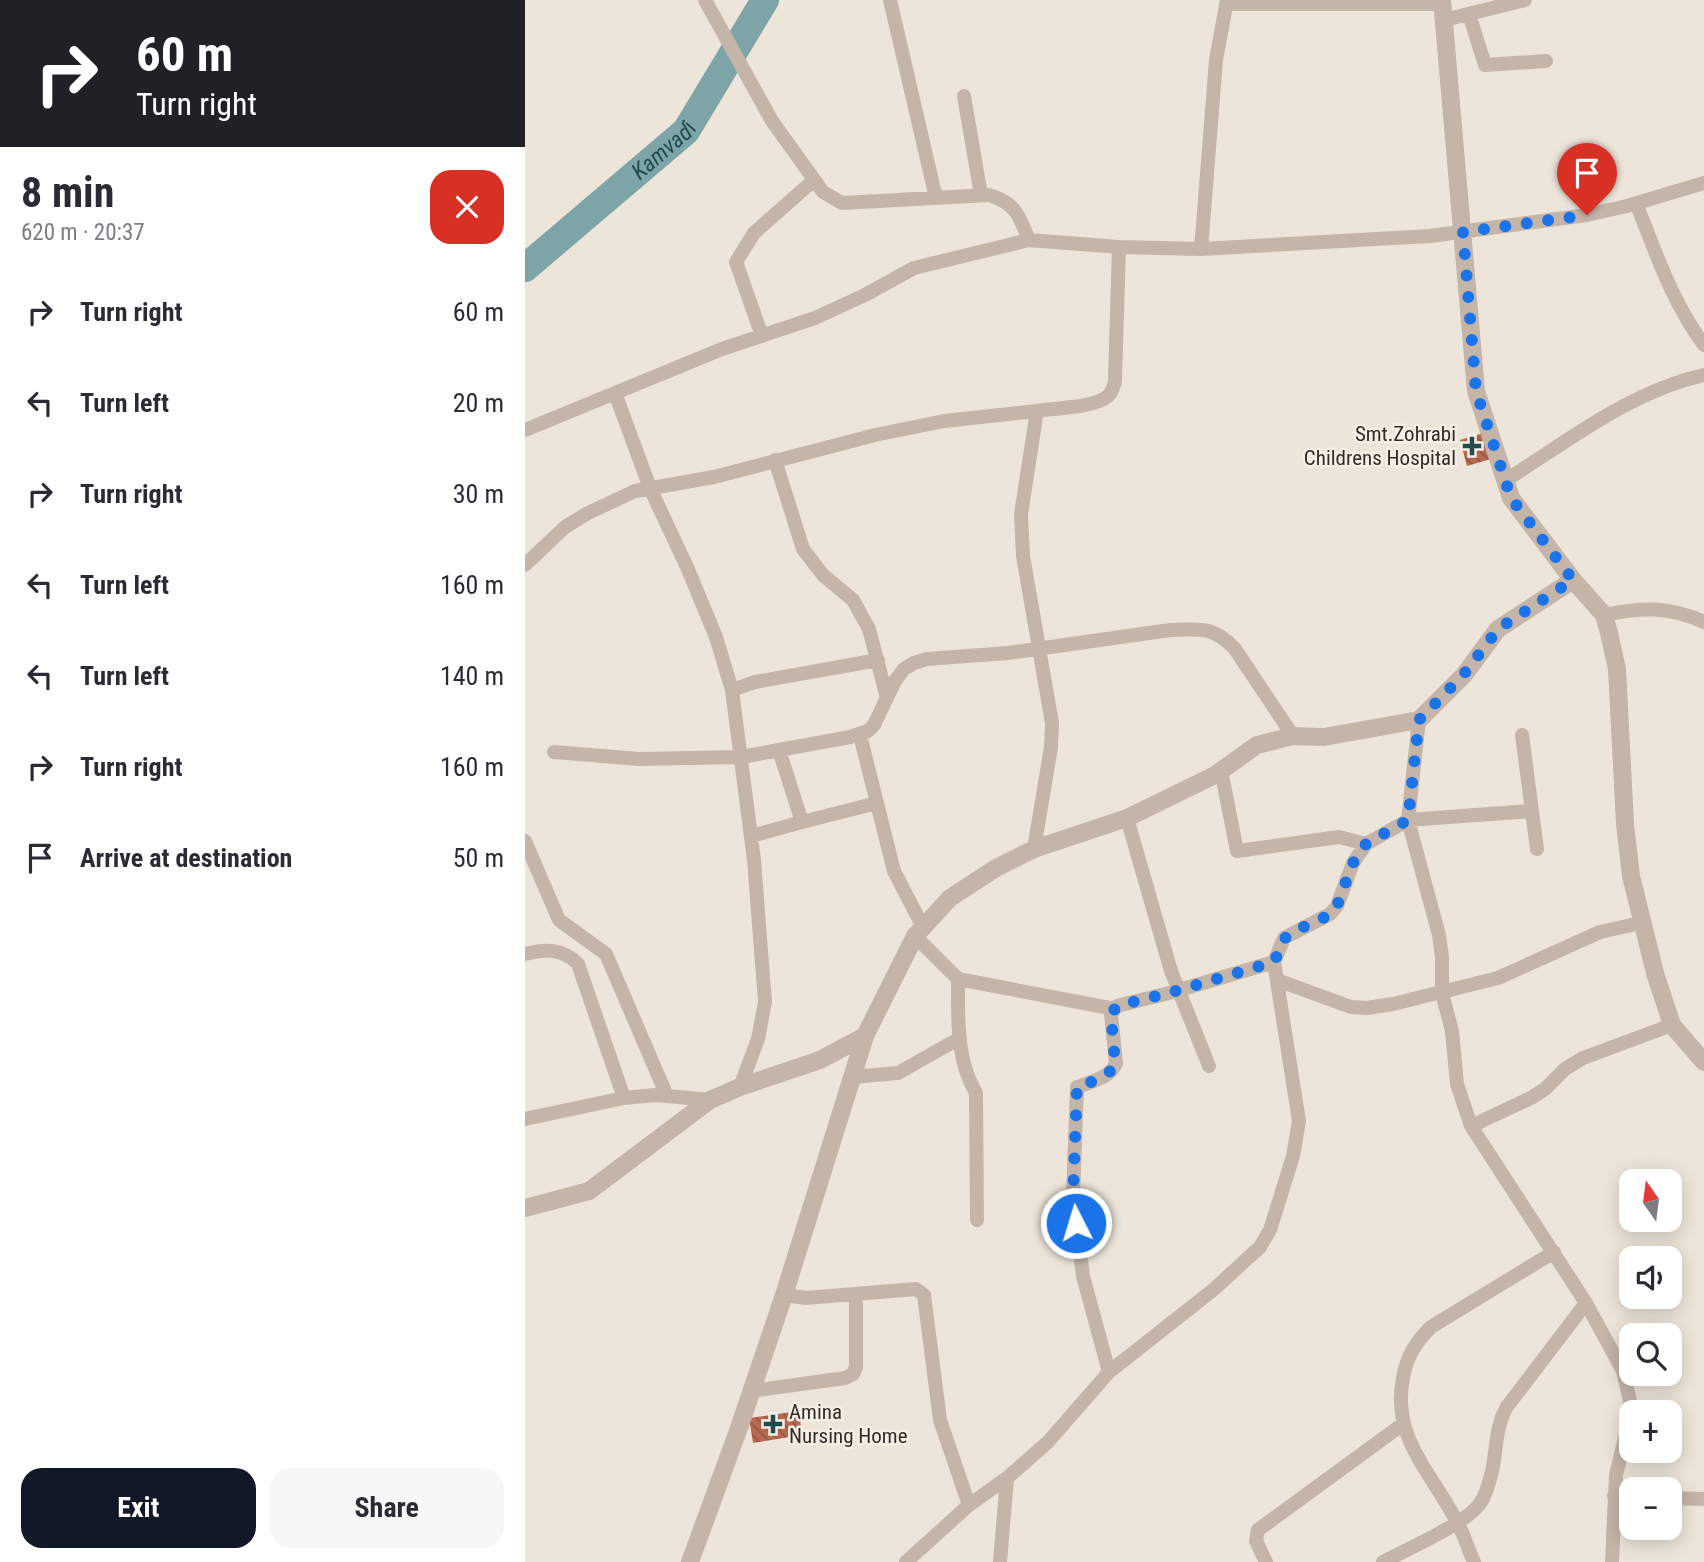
<!DOCTYPE html>
<meta charset="utf-8">
<style>
:root{--surface:#fff;--page:#f7f7f7;--text:#2b2b33;--muted:#7c7c81;--accent:#111827}
body{margin:0;font-family:"Roboto Condensed",sans-serif;background:var(--page);color:var(--text);height:100vh;display:flex;flex-direction:column;font-size:26px;white-space:nowrap}
*{box-sizing:border-box;margin:0}
p{font-size:23px;color:var(--muted)}
.icon{flex:none;width:38px;height:38px;fill:none;stroke:currentColor;stroke-width:2;stroke-linecap:round;stroke-linejoin:round}
.map{position:relative;flex:1;overflow:hidden}
.panel{display:flex;flex-direction:column;background:var(--surface);width:525px}
.panel>*{flex:none}
.banner{background:#202124;color:#fff;overflow:hidden}
.needle{width:46px;rotate:346deg}
.controls{position:absolute;left:1094px;top:1169px;display:grid;gap:14px}
.controls a{display:grid;place-items:center;width:63px;height:63px;border-radius:14px;background:var(--surface);box-shadow:0 4px 18px #0003;font-size:35px}
.pin{position:absolute;display:grid;place-items:center;width:60px;height:60px;color:#fff;margin:-72px -30px;border-radius:50% 50% 50% 0;rotate:-45deg;box-shadow:0 0 7px #0007}
.pin .icon{rotate:45deg}
.me{position:absolute;width:77px;margin:-38px;rotate:355deg;stroke-linejoin:round;filter:drop-shadow(0 0 5px #0008)}
.turn{display:flex;align-items:center;gap:24px;height:147px;padding:0 21px;font-size:32px}
.turn .icon{width:91px;height:91px;stroke-width:2.5}
.turn b{display:block;font-size:49px;line-height:60px}
.round{display:grid;place-items:center;flex:none;width:74px;height:74px;border-radius:21px;background:var(--page)}
.headline{display:flex;align-items:center;justify-content:space-between;height:119px;padding:0 21px}
h1{font-size:42px;font-weight:700;line-height:52px}
.button{display:flex;gap:14px;margin-top:auto;padding:14px 21px}
.button a{flex:1;height:80px;border-radius:21px;background:var(--accent);color:#fff;font-size:28px;font-weight:700;line-height:80px;text-align:center}
.button a+a{background:var(--page);color:var(--text)}
ul{padding:0;list-style:none}
li{display:flex;align-items:center;gap:21px;height:91px;padding:0 21px}
li div{flex:1}
li b{display:block;font-size:26px}
li em{font-style:normal}
main{display:flex;flex:1;min-height:0}
.map>svg:first-child{display:block}
.lines{fill:none;stroke-linecap:round;stroke-linejoin:round}
.river{stroke:#7da5a8;stroke-width:28}
.building{fill:url(#building-back-hatch)}
.minor{stroke:#c4b5a8;stroke-width:14}
.tertiary{stroke:#c4b5a8;stroke-width:18}
.route{stroke:#1a73e8;stroke-width:12;stroke-dasharray:0 21.6}
.poi-dot{fill:#224b4f;stroke:#f6efe6;stroke-width:2.5}
.labels{text-anchor:middle;dominant-baseline:central;stroke-width:5;stroke-linejoin:round;paint-order:stroke}
.poi-label{font-size:21px;fill:#322b27;stroke:#f6efe6;text-anchor:end}
.water-label{font-size:23px;font-style:italic;fill:#224b4f;stroke:#f6efe6}
</style>
<main>
<section class="panel">
<div class="banner">
<div class="turn"><svg class="icon" aria-label="right" viewBox="0 0 24 24"><path d="M7 20v-9h11M14 6l5 5-5 5"/></svg><div><b>60 m</b>Turn right</div></div>
</div>
<div class="headline"><div><h1>8 min</h1><p>620 m · 20:37</p></div><a class="round" style="background:#d93025;color:#fff"><svg class="icon" aria-label="close" viewBox="0 0 24 24"><path d="M6 6l12 12M18 6L6 18"/></svg></a></div>
<ul>
<li><svg class="icon" aria-label="right" viewBox="0 0 24 24"><path d="M7 20v-9h11M14 6l5 5-5 5"/></svg><div><b>Turn right</b></div><em>60 m</em></li>
<li><svg class="icon" aria-label="left" viewBox="0 0 24 24"><path d="M17 20v-9H6M10 6l-5 5 5 5"/></svg><div><b>Turn left</b></div><em>20 m</em></li>
<li><svg class="icon" aria-label="right" viewBox="0 0 24 24"><path d="M7 20v-9h11M14 6l5 5-5 5"/></svg><div><b>Turn right</b></div><em>30 m</em></li>
<li><svg class="icon" aria-label="left" viewBox="0 0 24 24"><path d="M17 20v-9H6M10 6l-5 5 5 5"/></svg><div><b>Turn left</b></div><em>160 m</em></li>
<li><svg class="icon" aria-label="left" viewBox="0 0 24 24"><path d="M17 20v-9H6M10 6l-5 5 5 5"/></svg><div><b>Turn left</b></div><em>140 m</em></li>
<li><svg class="icon" aria-label="right" viewBox="0 0 24 24"><path d="M7 20v-9h11M14 6l5 5-5 5"/></svg><div><b>Turn right</b></div><em>160 m</em></li>
<li><svg class="icon" aria-label="arrive" viewBox="0 0 24 24"><path d="M6 21V4h12l-3 4 3 4H6"/></svg><div><b>Arrive at destination</b></div><em>50 m</em></li>
</ul>
<div class="button"><a>Exit</a><a>Share</a></div>
</section>
<div class="map">
<svg width="1179" height="1562" viewBox="0 0 1179 1562">
<defs>
<pattern id="building-back-hatch" width="6" height="6" patternUnits="userSpaceOnUse" patternTransform="scale(1.75)"><rect width="6" height="6" fill="#b86a4f"/><path d="M-1 5l2 2M0 0l6 6M5-1l2 2" fill="none" stroke="#965742"/></pattern>
</defs>
<rect width="100%" height="100%" fill="#eee5da"/>
<g class="lines">
<path class="river" id="s1" d="M 0,268 L 161,131 L 240,0"/>
</g>
<path class="building" d="M 958,433 L 966,459 L 942,466 L 935,440 Z
M 274,1411 L 277,1435 L 228,1443 L 224,1418 Z"/>
<g class="lines">
<path class="minor" d="M 180,0 L 247,121 L 298,192 L 317,203 L 464,195 C 491,203 494,216 504,240 L 594,247 L 676,249 L 905,236 L 1062,215 L 1102,206 L 1179,183
M 365,0 L 411,198
M 701,4 L 918,4
M 944,14 L 960,65 L 1021,61
M 919,20 L 1000,0
M 439,96 L 456,195
M 1111,203 C 1131,253 1147,302 1179,345
M 676,249 L 691,60 L 702,0
M 237,336 L 211,262 L 229,233 L 289,180
M 90,393 L 125,488 L 162,567 L 191,637 L 207,690 L 229,860 L 240,1002 L 233,1039 L 215,1087
M 512,411 C 531,408 569,408 583,396 C 587,392 589,386 590,381 L 594,247
M 0,430 L 197,349 L 290,318 L 340,295 L 389,268 L 504,240
M 250,460 L 278,549 L 298,575 L 328,600 L 344,629 L 362,698
M 981,480 C 1043,441 1106,391 1179,375
M 0,565 L 40,527 L 63,513 L 110,491 L 189,477 L 350,435 L 419,421 L 512,411 L 496,514 L 498,556 L 527,723 L 526,747 L 509,849
M 1079,615 C 1117,607 1143,606 1179,622
M 207,690 L 230,682 L 353,660
M 894,720 L 883,820 L 914,935 L 917,957 L 917,993 L 927,1031 L 932,1084 L 946,1126 L 1061,1303 L 1098,1371 L 1105,1401 L 1104,1422 L 1091,1475 L 1087,1562
M 335,735 L 369,871 L 398,927
M 997,735 L 1012,849
M 254,750 L 277,822 L 352,803
M 29,752 L 114,759 L 216,757 L 325,737 L 343,731 L 349,725 L 370,681 L 379,669 L 389,663 L 402,659 L 483,653 L 645,630 C 675,629 689,626 710,649 L 768,736
M 696,770 L 712,851 L 814,837 L 841,844
M 602,818 L 646,971 L 684,1066
M 226,836 L 277,822
M 0,841 L 34,920 L 81,954 L 142,1096
M 390,936 L 433,979 L 590,1009
M 0,954 C 19,949 38,948 53,964 L 99,1098
M 433,979 C 433,1017 431,1060 451,1093 L 452,1220
M 752,980 L 826,1007 L 842,1008 L 868,1004 L 973,978 L 1075,932 L 1116,923
M 327,1077 L 373,1073 L 435,1038
M 0,1119 L 99,1098 L 131,1095 L 185,1100
M 946,1126 L 1006,1098 L 1020,1089 L 1040,1069 L 1058,1058 L 1147,1025
M 259,1295 L 281,1298 L 391,1289 L 399,1295 L 415,1420 L 444,1505
M 584,1372 L 688,1290 L 735,1247 L 745,1230 L 768,1156 L 774,1121 L 749,962
M 226,1391 L 320,1378 L 328,1374 L 331,1367 L 331,1294
M 1089,1496 L 1106,1497
M 1144,1498 L 1179,1499
M 381,1562 L 444,1505 L 482,1478 L 523,1442 L 584,1372 L 558,1276 L 548,1196 L 552,1087 C 565,1082 586,1078 591,1063 L 586,1014 L 592,1006 L 644,993 L 749,962 L 759,938 L 805,914 L 812,906 L 828,863 L 841,844 L 883,820 L 1006,811
M 475,1562 L 482,1478
M 741,1562 L 731,1541 L 733,1530 L 878,1424
M 858,1562 C 882,1549 943,1523 956,1502 C 962,1493 964,1482 967,1471 C 972,1449 970,1429 981,1408 L 1061,1303
M 949,1562 C 943,1549 939,1534 932,1522 C 907,1473 866,1438 878,1378 C 882,1356 890,1343 906,1327 L 1029,1252"/>
<path class="tertiary" d="M 1048,580 L 1079,615 L 1084,633 L 1092,669 L 1100,824 L 1106,876 L 1130,973 L 1147,1025 L 1179,1062
M 0,1208 L 64,1191 L 185,1100 L 215,1087 L 295,1060 L 340,1036
M 165,1562 L 214,1428 L 259,1295 L 340,1036 L 390,936 L 425,898 L 471,868 L 509,849 L 602,818 L 690,775 L 732,745 L 768,736 L 799,737 L 894,720 L 939,675 L 973,629 L 1048,580 L 986,498 L 951,391 L 917,0"/>
</g>
<g class="lines">
<path class="route" d="M 551,1223 L 548,1196 L 552,1087 C 565,1082 585,1078 590,1063 L 586,1014 L 592,1006 L 644,993 L 749,962 L 760,938 L 769,931 L 795,920 L 805,914 L 812,906 L 828,863 L 841,844 L 883,820 L 894,720 L 939,674 L 973,629 L 1048,580 L 986,498 L 951,391 L 938,232 L 1062,215"/>
</g>
<g class="poi-dot">
<path d="M943.5 435.5h7v7h7v7h-7v7h-7v-7h-7v-7h7z"/>
<path d="M244.5 1413.5h7v7h7v7h-7v7h-7v-7h-7v-7h7z"/>
</g>
<g class="labels">
<g class="poi-label">
<text x="931" y="434">Smt.Zohrabi<tspan x="931" dy="24">Childrens Hospital</tspan></text>
<text x="264" y="1412" text-anchor="start">Amina<tspan x="264" dy="24">Nursing Home</tspan></text>
</g>
<g class="water-label">
<text stroke="none"><textPath href="#s1" startOffset="182">Kamvadi</textPath></text>
</g>
</g>
</svg>
<div class="controls">
<a><svg class="needle" viewBox="-14 -14 28 28"><path d="M0-13l5 13h-10z" fill="#e53935"/><path d="M0 13l5-13h-10z" fill="#7c7c81"/></svg></a>
<a><svg class="icon" aria-label="sound" viewBox="0 0 24 24"><path d="M4 9h4l5-4v14l-5-4H4zM17 9q2 3 0 6"/></svg></a>
<a><svg class="icon" aria-label="search" viewBox="0 0 24 24"><circle cx="10" cy="10" r="6"/><path d="M15 15l6 6"/></svg></a>
<a>+</a>
<a>−</a>
</div>
<div class="pin" style="left:1062px;top:215px;background:#d93025"><svg class="icon" aria-label="arrive" viewBox="0 0 24 24"><path d="M6 21V4h12l-3 4 3 4H6"/></svg></div>
<svg class="me" style="left:551px;top:1223px" viewBox="-20 -20 40 40"><circle r="17" fill="#1a73e8" stroke="#fff" stroke-width="3"/><path d="M0-11L8 9 0 5-8 9z" fill="#fff"/></svg>
</div>
</main>
